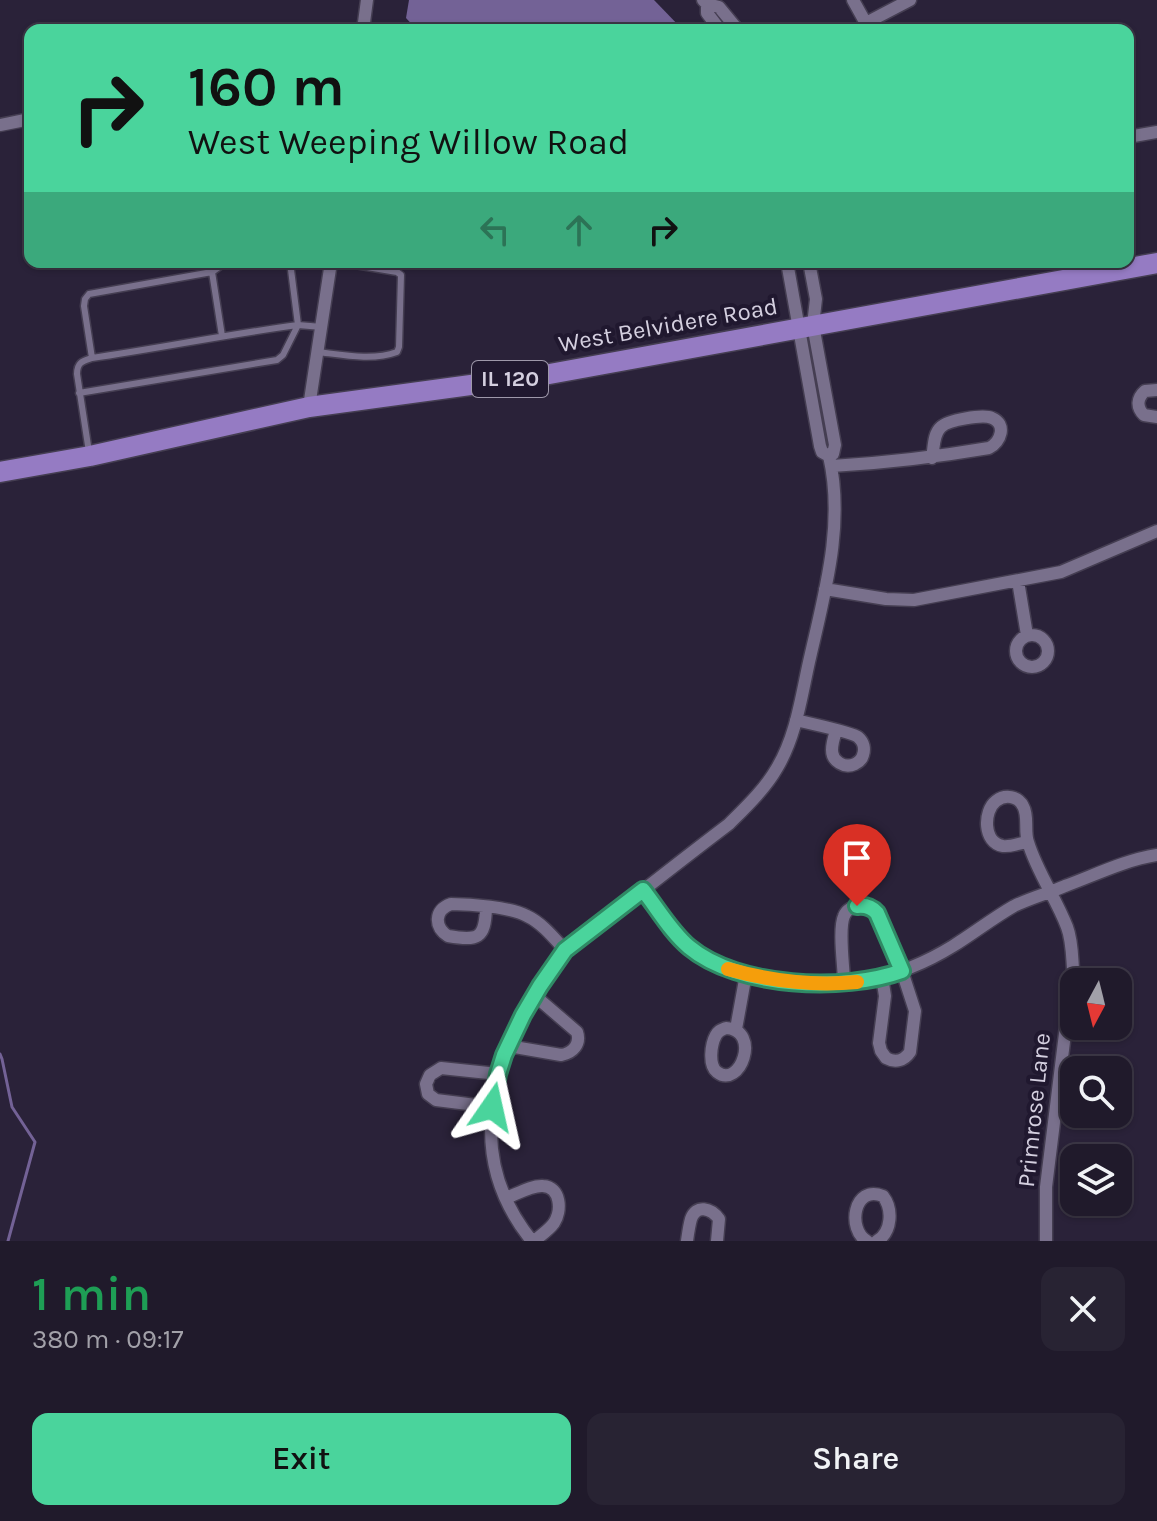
<!DOCTYPE html>
<meta charset="utf-8">
<style>
:root{--surface:#201a2b;--page:#282333;--text:#f1f3f6;--muted:#a2a1a9;--line:#3d3847;--accent:#4ad49c}
body{margin:0;font-family:Karla,sans-serif;background:var(--page);color:var(--text);height:100vh;display:flex;flex-direction:column;font-size:30px;white-space:nowrap}
*{box-sizing:border-box;margin:0}
p{font-size:26px;color:var(--muted)}
.icon{flex:none;width:44px;height:44px;fill:none;stroke:currentColor;stroke-width:2;stroke-linecap:round;stroke-linejoin:round}
.map{position:relative;height:1241px;overflow:hidden}
.panel{display:flex;flex-direction:column;background:var(--surface);flex:1}
.panel>*{flex:none}
.top-card{position:absolute;left:24px;top:24px;width:1110px;height:244px;border-radius:16px;box-shadow:0 2px 6px #0004,0 0 0 2px var(--line);background:#4ad49c;color:#111;overflow:hidden}
.needle{width:52px;rotate:187deg}
.fabs{position:absolute;left:1060px;top:968px;display:grid;gap:16px}
.fabs a{display:grid;place-items:center;width:72px;height:72px;border-radius:16px;background:var(--surface);box-shadow:0 2px 6px #0004,0 0 0 2px var(--line);font-size:40px}
.pin{position:absolute;display:grid;place-items:center;width:68px;height:68px;color:#fff;margin:-82px -34px;border-radius:50% 50% 50% 0;rotate:-45deg;box-shadow:0 0 8px #0007}
.pin .icon{rotate:45deg}
.me{position:absolute;width:88px;margin:-44px;rotate:11deg;stroke-linejoin:round;filter:drop-shadow(0 0 6px #0008)}
.turn{display:flex;align-items:center;gap:28px;height:168px;padding:0 32px;font-size:36px}
.turn .icon{width:104px;height:104px;stroke-width:2.5}
.turn b{display:block;font-size:56px;line-height:68px}
.lanes{display:flex;align-items:center;height:76px;padding:0 32px;background:#0003;justify-content:center;gap:40px;direction:ltr}
.lanes .off{opacity:.35}
.round{display:grid;place-items:center;flex:none;width:84px;height:84px;border-radius:16px;background:var(--page)}
.summary{display:flex;align-items:center;justify-content:space-between;height:136px;padding:0 32px}
h1{font-size:48px;font-weight:600;line-height:60px;color:#1e9e55}
.cta{display:flex;gap:16px;margin-top:auto;padding:16px 32px}
.cta a{flex:1;height:92px;border-radius:16px;background:var(--accent);color:#111;font-size:32px;font-weight:600;line-height:92px;text-align:center}
.cta a+a{background:var(--page);color:var(--text)}
.map>svg:first-child{display:block}
.water{fill:#736296}
.lines{fill:none;stroke-linecap:round;stroke-linejoin:round}
.stream{stroke:#736296;stroke-width:3}
.service-casing{stroke:#453e52;stroke-width:9}
.minor-casing{stroke:#453e52;stroke-width:15}
.primary-casing{stroke:#453e52;stroke-width:23}
.service{stroke:#79708c;stroke-width:6}
.minor{stroke:#79708c;stroke-width:12}
.primary{stroke:#957bc3;stroke-width:20}
.route-casing{stroke:#308a65;stroke-width:20}
.route{stroke:#4ad49c;stroke-width:14}
.slow{stroke:#f59e0b;stroke-width:14}
.labels{text-anchor:middle;dominant-baseline:central;stroke-width:8;stroke-linejoin:round;paint-order:stroke}
.shield{fill:#20182f;stroke:#9e98aa;stroke-width:2}
.shield-label{font-size:22px;font-weight:bold;fill:#d4cfdf}
.street-label{font-size:24px;fill:#d4cfdf;stroke:#20182f}
</style>
<div class="map">
<svg width="1157" height="1241" viewBox="0 0 1157 1241">
<rect width="100%" height="100%" fill="#2a2239"/>
<path class="water" d="M 409,0 L 654,0 L 683,30 L 417,30 L 406,18 Z"/>
<g class="lines">
<path class="stream" d="M 0,1054 L 2,1059 L 12,1107 L 35,1142 L 8,1241"/>
<defs>
<path id="service" d="M 290,262 L 298,325 L 322,327
M 212,272 L 222,336
M 318,352 C 343,355 373,361 397,352 L 399,347 L 401,275 L 397,272 L 337,262
M 92,358 C 161,348 229,334 298,325
M 79,393 L 277,360 L 283,355 L 298,325
M 89,452 L 77,374 C 77,362 83,361 92,358 L 84,306 L 85,299 L 89,294 L 212,272 L 226,262"/>
<path id="minor" d="M 703,0 L 707,4 L 707,13 L 720,30
M 853,0 L 868,27
M 707,4 L 719,7 L 738,30
M 866,23 L 910,0
M 363,30 L 367,0
M 0,125 L 30,119
M 1128,137 L 1157,132
M 809,262 L 816,299 L 813,325 L 835,445 L 833,454 L 829,456
M 1157,390 L 1145,391 C 1137,398 1136,407 1144,415 L 1157,417
M 309,407 L 331,262
M 832,466 C 886,463 936,457 989,448 C 1001,442 1007,424 992,418 C 983,414 948,420 941,427 C 933,434 934,448 932,458
M 1018,581 L 1027,635
M 825,589 L 886,599 L 914,600 L 1061,572 L 1157,531
M1016 651a16 16 0 1 1 32 0a16 16 0 1 1-32 0Z
M 796,720 C 807,723 852,732 858,737 C 864,742 865,749 863,755 C 862,759 859,762 855,764 C 844,769 832,761 832,750 C 832,744 834,737 836,731
M 1027,842 C 1020,843 1011,847 1003,846 C 983,843 983,811 996,801 C 1005,794 1018,796 1023,806 C 1029,816 1024,831 1028,842 C 1037,872 1056,898 1067,927 C 1072,940 1072,955 1073,969 L 1046,1187 L 1046,1241
M 643,890 C 666,921 687,955 725,968 C 742,974 761,977 779,980 C 843,990 898,980 953,946 C 974,933 993,918 1014,906 C 1030,898 1049,893 1065,886 C 1095,875 1125,860 1157,855
M 486,908 C 485,939 478,941 448,936 C 434,927 434,910 451,904 C 470,904 511,907 527,916 C 542,923 554,938 565,950
M 844,983 C 844,967 838,930 844,916 C 846,910 853,906 859,906 C 867,905 872,908 877,913 L 902,971 L 915,1011 L 910,1052 C 904,1061 895,1063 886,1058 L 881,1051 L 879,1043 L 885,996 L 882,977
M 726,1028 C 762,1030 740,1090 717,1072 C 708,1065 711,1044 716,1035 C 719,1030 721,1030 726,1028 Z
M 736,1029 L 746,974
M 508,1046 L 561,1055 C 573,1053 581,1044 577,1032 L 534,995
M 492,1107 L 436,1100 L 428,1094 L 426,1084 L 430,1075 L 441,1068 L 498,1074
M 506,1198 C 517,1194 532,1185 543,1186 C 561,1187 562,1211 554,1223 C 549,1230 540,1236 534,1241
M 532,1241 C 475,1171 483,1094 522,1018 C 533,995 547,970 565,951 C 579,936 601,923 618,910 C 655,881 692,852 729,824 C 746,807 765,789 777,768 C 796,736 801,698 809,662 C 824,595 845,525 829,456 L 822,452 L 820,446 L 787,262
M 687,1241 C 688,1234 689,1226 691,1219 C 696,1204 711,1208 719,1219 L 717,1241
M 867,1241 C 847,1230 853,1184 883,1196 C 893,1209 892,1232 877,1241"/>
<path id="primary" d="M 0,472 L 90,456 L 309,407 L 544,375 L 1157,263"/>
</defs>
<use href="#service" class="service-casing"/>
<use href="#minor" class="minor-casing"/>
<use href="#primary" class="primary-casing"/>
<use href="#service" class="service"/>
<use href="#minor" class="minor"/>
<use href="#primary" class="primary"/>
</g>
<g class="lines">
<defs>
<path id="route" d="M 492,1107 L 498,1074 L 504,1055 L 523,1015 L 540,986 L 565,950 L 643,890 C 658,909 671,932 689,947 C 738,988 844,992 902,971 L 877,913 C 872,907 865,905 857,906"/>
</defs>
<use href="#route" class="route-casing"/>
<use href="#route" class="route"/>
<path class="slow" d="M 728,969 C 770,981 814,986 857,982"/>
</g>
<g class="labels">
<rect class="shield" x="472" y="361" width="76" height="36" rx="6"/>
<g class="shield-label">
<text x="510" y="379">IL 120</text>
</g>
<g class="street-label">
<text transform="translate(668 325) rotate(-10)">West Belvidere Road</text>
<text transform="translate(1034 1110) rotate(-84)">Primrose Lane</text>
</g>
</g>
</svg>
<div class="fabs">
<a><svg class="needle" viewBox="-14 -14 28 28"><path d="M0-13l5 13h-10z" fill="#e53935"/><path d="M0 13l5-13h-10z" fill="#a2a1a9"/></svg></a>
<a><svg class="icon" aria-label="search" viewBox="0 0 24 24"><circle cx="10" cy="10" r="6"/><path d="M15 15l6 6"/></svg></a>
<a><svg class="icon" aria-label="layers" viewBox="0 0 24 24"><path d="M12 4l9 5-9 5-9-5zM3 14l9 5 9-5"/></svg></a>
</div>
<div class="pin" style="left:857px;top:906px;background:#d93025"><svg class="icon" aria-label="arrive" viewBox="0 0 24 24"><path d="M6 21V4h12l-3 4 3 4H6"/></svg></div>
<svg class="me" style="left:492px;top:1107px" viewBox="-20 -20 40 40"><path d="M0-17L14 15 0 8-14 15z" fill="#4ad49c" stroke="#fff" stroke-width="4"/></svg>
<div class="top-card">
<div class="turn"><svg class="icon" aria-label="right" viewBox="0 0 24 24"><path d="M7 20v-9h11M14 6l5 5-5 5"/></svg><div><b>160 m</b>West Weeping Willow Road</div></div>
<div class="lanes"><svg class="icon off" aria-label="left" viewBox="0 0 24 24"><path d="M17 20v-9H6M10 6l-5 5 5 5"/></svg><svg class="icon off" aria-label="ahead" viewBox="0 0 24 24"><path d="M12 20V5M6 11l6-6 6 6"/></svg><svg class="icon" aria-label="right" viewBox="0 0 24 24"><path d="M7 20v-9h11M14 6l5 5-5 5"/></svg></div>
</div>
</div>
<section class="panel">
<div class="summary"><div><h1>1 min</h1><p>380 m · 09:17</p></div><a class="round"><svg class="icon" aria-label="close" viewBox="0 0 24 24"><path d="M6 6l12 12M18 6L6 18"/></svg></a></div>
<div class="cta"><a>Exit</a><a>Share</a></div>
</section>
